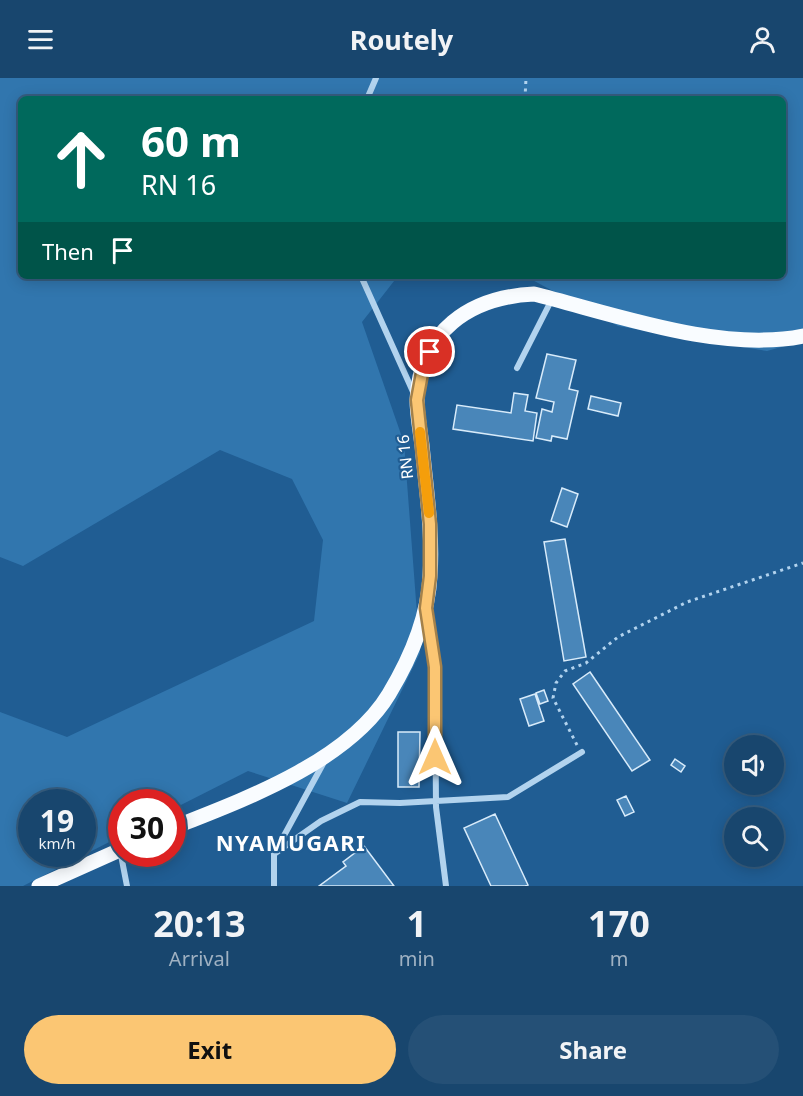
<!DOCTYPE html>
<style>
:root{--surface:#18466e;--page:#255076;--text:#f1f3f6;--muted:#9fb1c2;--line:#365e81;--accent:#fbc673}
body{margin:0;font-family:"Noto Sans",sans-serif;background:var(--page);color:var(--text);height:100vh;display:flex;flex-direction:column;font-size:22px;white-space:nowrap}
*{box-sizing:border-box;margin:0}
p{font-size:20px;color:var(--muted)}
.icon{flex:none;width:33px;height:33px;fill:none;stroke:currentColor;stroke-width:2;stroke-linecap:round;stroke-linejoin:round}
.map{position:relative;height:808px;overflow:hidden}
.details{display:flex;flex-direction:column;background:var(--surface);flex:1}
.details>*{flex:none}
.guide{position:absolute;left:18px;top:18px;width:768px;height:183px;border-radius:9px;box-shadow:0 3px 15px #0003,0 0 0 2px var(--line);background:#00695c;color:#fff;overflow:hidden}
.controls{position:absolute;left:724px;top:657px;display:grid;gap:12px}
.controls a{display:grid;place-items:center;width:60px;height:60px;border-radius:50%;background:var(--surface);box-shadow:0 3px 15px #0003,0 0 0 2px var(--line);font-size:30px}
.speed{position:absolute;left:18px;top:711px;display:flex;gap:12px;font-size:30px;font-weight:700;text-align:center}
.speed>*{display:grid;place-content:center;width:78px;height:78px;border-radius:50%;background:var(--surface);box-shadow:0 3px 15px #0003,0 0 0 2px var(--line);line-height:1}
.speed small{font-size:15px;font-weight:400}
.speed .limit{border:9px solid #d22;background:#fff;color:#111}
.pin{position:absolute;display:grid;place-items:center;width:51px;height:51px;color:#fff;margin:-26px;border:3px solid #fff;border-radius:50%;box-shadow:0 2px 6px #0007}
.me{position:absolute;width:66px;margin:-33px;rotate:0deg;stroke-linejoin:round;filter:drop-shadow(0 0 4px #0008)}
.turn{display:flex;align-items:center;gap:21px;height:126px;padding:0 24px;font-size:27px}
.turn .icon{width:78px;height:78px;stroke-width:2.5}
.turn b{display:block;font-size:42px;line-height:51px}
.then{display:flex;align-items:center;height:57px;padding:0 24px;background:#0003;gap:12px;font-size:22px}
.eta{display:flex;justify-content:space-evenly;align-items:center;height:102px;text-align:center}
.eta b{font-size:36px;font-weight:700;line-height:42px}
.action{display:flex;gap:12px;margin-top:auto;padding:12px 24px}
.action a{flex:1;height:69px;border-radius:36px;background:var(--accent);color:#111;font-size:24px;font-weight:700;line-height:69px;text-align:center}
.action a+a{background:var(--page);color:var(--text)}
header{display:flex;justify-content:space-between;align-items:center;height:78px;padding:0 24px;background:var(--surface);font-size:27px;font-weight:700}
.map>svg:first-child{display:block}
.green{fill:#3176ae;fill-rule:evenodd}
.building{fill:#4986b9;stroke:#d8ebfa;stroke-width:1.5}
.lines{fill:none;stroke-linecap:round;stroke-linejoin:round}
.path{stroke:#b2d3ee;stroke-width:3;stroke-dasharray:3 4.5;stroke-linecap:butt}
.minor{stroke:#b2d3ee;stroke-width:6}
.primary{stroke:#f9fcff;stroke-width:15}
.route-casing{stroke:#a3814b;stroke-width:15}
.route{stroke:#fbc673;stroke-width:10}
.slow{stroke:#f59e0b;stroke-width:10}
.labels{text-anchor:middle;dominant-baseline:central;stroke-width:4.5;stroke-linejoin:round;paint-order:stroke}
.street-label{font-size:16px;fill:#fff;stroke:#205d93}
.district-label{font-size:22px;font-weight:bold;letter-spacing:1.5px;fill:#fff;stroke:#205d93}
</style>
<header><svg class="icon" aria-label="menu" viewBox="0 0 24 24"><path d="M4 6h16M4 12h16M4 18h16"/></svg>Routely<svg class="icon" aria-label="person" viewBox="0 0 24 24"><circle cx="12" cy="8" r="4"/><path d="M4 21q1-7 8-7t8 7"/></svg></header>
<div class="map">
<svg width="803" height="808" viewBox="0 0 803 808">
<rect width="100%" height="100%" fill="#205d93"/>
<path class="green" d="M 0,0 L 803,0 L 803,263 L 767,273 L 618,248 L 525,198 L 783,198 L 783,21 L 21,21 L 21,198 L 398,198 L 362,244 L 404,365 L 420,575 L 347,725 L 248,693 L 173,731 L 172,724 L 122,724 L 121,758 L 23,808 L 0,808 L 0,634 L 67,659 L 314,543 L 323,462 L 292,401 L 220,372 L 23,488 L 0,479 ZM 32,724 L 82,724 L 82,776 L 32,776 Z"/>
<path class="building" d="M 547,276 L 576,282 L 569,311 L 578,313 L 567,361 L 552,358 L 551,363 L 536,360 L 542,331 L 552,334 L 554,324 L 536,320 Z
M 514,315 L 528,317 L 525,333 L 537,335 L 533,363 L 453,351 L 457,327 L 511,335 Z
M 591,318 L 621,325 L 618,338 L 588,331 Z
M 562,410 L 578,416 L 567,449 L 551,443 Z
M 565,461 L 586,579 L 564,583 L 544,464 Z
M 590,594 L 650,682 L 632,693 L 573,606 Z
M 544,612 L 548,623 L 540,626 L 536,615 Z
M 535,616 L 544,643 L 529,648 L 520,621 Z
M 398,654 L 420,654 L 419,709 L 398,709 Z
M 675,681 L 685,688 L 681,694 L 671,687 Z
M 626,718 L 634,734 L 625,738 L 617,722 Z
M 495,736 L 528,807 L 525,808 L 491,808 L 464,750 Z
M 364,768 L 394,808 L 319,808 L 346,788 L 343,784 Z"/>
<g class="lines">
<path class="path" d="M 525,21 L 526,0
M 577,667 L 553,620 L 556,605 L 565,593 L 586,585 L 618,559 L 687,524 L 803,485"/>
<path class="minor" d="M 367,21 L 376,0
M 361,198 L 414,316
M 517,290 L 552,221
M 428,542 L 435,589 L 436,729 L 446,808
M 120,772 L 127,808
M 274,776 L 321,743 L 360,724 L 400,725 L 508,719 L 582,674
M 274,808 L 274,776 L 324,684"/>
<path class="primary" d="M 172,750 C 243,722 348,684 389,616 C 410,581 428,540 430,498 C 433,454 426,410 422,367 C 420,352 417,336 417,322 C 420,253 470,219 534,216 C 614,236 721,275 803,258
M 39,808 L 122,771"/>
</g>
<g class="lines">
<defs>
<path id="route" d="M 430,274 L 423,290 L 417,322 L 430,446 L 430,498 L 426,530 L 435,589 L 435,679"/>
</defs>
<use href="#route" class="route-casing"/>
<use href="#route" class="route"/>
<path class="slow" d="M 420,354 L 429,435"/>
</g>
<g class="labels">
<g class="street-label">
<text transform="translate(405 379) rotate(-96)">RN 16</text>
</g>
<g class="district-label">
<text x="291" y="764">NYAMUGARI</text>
</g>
</g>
</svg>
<div class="controls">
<a><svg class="icon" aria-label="sound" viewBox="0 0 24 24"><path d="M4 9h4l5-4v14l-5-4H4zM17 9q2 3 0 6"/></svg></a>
<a><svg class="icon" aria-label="search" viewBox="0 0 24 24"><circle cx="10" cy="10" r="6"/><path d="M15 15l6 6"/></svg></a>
</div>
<div class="speed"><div>19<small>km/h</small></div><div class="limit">30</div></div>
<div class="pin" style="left:430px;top:274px;background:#d93025"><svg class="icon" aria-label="arrive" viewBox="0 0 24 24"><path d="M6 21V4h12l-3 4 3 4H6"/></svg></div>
<svg class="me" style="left:435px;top:679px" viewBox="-20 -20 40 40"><path d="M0-17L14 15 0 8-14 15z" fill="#fbc673" stroke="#fff" stroke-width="4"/></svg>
<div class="guide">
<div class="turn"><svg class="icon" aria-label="ahead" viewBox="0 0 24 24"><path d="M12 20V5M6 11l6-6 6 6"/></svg><div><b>60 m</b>RN 16</div></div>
<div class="then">Then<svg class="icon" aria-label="arrive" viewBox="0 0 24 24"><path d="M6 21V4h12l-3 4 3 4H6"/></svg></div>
</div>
</div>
<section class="details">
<div class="eta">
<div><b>20:13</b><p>Arrival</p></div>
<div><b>1</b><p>min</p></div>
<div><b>170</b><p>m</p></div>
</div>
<div class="action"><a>Exit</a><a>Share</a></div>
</section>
